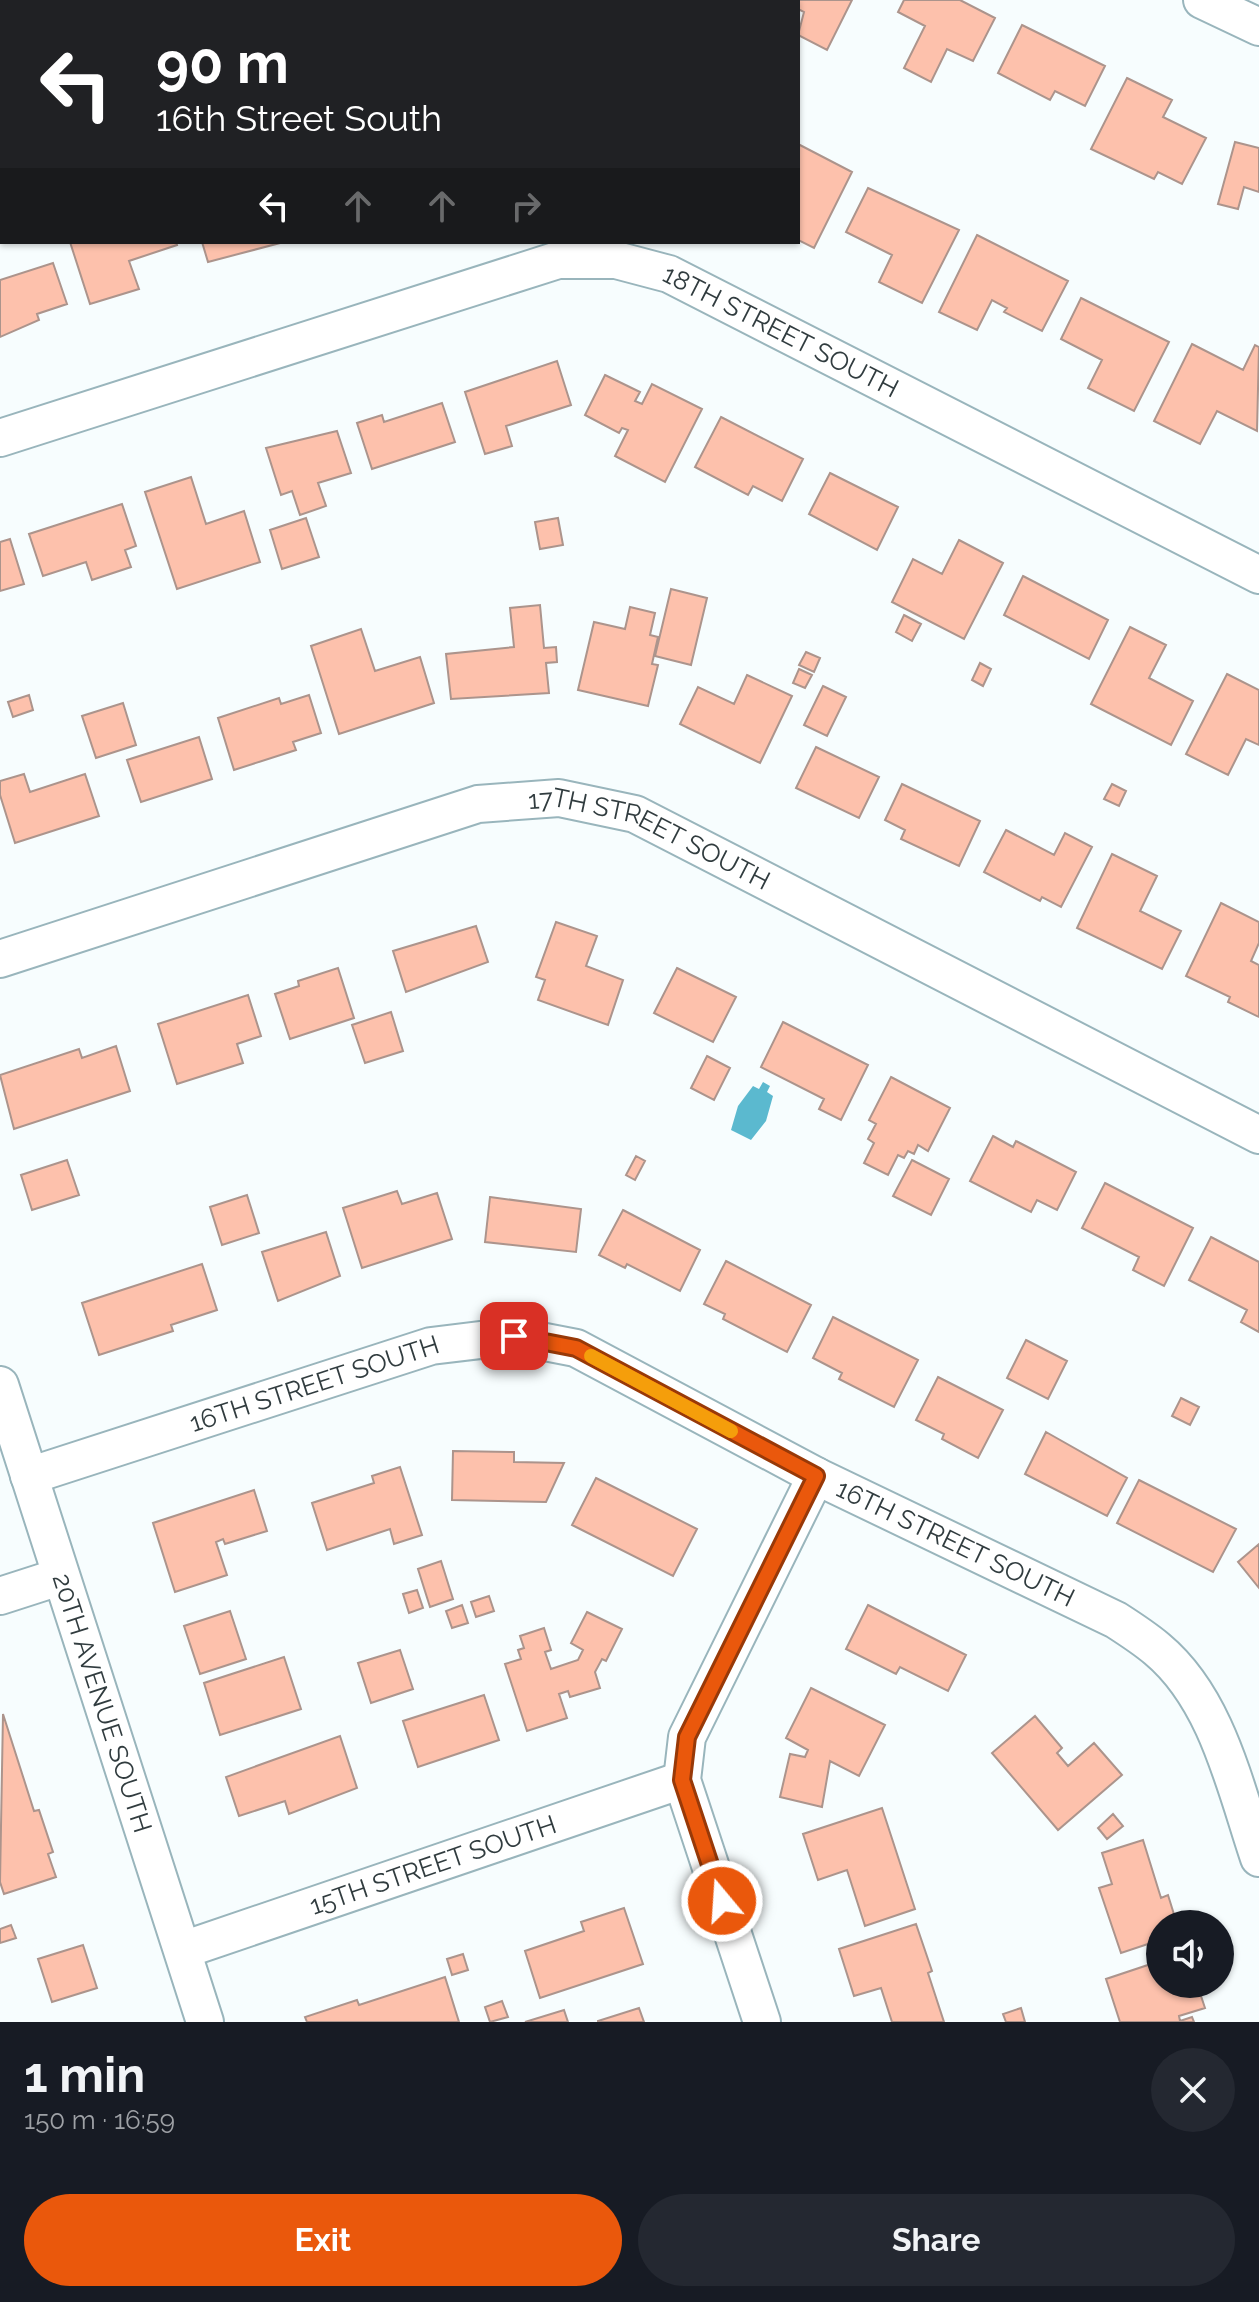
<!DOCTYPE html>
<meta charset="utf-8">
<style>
:root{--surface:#171b24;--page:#242831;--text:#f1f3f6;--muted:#9ea1a6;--accent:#ea580c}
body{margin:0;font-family:Raleway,sans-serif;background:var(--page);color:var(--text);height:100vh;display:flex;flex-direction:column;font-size:30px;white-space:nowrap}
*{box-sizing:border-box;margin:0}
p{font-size:26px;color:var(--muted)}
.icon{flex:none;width:44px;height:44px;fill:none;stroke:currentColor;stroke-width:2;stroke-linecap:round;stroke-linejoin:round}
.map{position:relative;height:2022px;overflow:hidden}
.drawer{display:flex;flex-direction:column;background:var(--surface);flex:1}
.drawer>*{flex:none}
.top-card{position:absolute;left:0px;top:0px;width:800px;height:244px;box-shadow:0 2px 6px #0004;background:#202124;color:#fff;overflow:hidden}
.tools{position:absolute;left:1146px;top:1910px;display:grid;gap:16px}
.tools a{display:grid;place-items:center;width:88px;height:88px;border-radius:50%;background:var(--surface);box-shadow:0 2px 6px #0004;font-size:40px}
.pin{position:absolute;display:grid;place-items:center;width:68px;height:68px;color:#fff;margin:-34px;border-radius:16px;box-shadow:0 4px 12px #0006}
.me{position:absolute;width:88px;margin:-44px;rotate:342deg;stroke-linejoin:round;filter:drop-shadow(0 0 6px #0008)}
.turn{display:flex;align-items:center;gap:28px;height:168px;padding:0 24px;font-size:36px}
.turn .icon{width:104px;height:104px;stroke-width:2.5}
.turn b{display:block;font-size:56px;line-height:68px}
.lanes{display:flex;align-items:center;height:76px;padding:0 24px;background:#0003;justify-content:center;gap:40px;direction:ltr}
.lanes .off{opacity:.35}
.round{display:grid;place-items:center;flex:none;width:84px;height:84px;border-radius:42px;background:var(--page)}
.overview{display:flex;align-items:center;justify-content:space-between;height:136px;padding:0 24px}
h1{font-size:48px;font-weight:700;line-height:60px}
.button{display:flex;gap:16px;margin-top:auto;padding:16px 24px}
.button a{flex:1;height:92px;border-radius:48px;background:var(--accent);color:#fff;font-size:32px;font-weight:700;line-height:92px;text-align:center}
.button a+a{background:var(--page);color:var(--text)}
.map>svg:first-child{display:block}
.water{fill:#5bb9cf}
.building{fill:#fdc1ac;stroke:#ac948c;stroke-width:2}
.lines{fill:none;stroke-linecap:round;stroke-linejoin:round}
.minor-casing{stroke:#99b5bc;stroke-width:40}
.minor{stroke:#fff;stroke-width:36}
.route-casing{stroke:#983908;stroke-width:20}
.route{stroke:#ea580c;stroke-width:14}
.slow{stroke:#f59e0b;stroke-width:14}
.labels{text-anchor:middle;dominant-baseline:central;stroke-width:8;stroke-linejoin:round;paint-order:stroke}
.street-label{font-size:26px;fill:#313c3f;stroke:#fff}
</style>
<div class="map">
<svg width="1259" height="2022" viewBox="0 0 1259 2022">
<rect width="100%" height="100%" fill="#f7fdfe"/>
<path class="water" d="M 763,1082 L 770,1086 L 767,1092 L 773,1096 L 766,1121 L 751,1140 L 731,1130 L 738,1106 L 753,1086 L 759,1089 Z"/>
<path class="building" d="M 780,0 L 852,0 L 827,50 L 798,35 L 804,12 L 798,9 L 798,2 Z
M 904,0 L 960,0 L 995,18 L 973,61 L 947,49 L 931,82 L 904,68 L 925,26 L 898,12 Z
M 1022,25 L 1105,66 L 1085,106 L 1055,91 L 1050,100 L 998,73 Z
M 1127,78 L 1172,100 L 1163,117 L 1206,138 L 1182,184 L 1158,172 L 1154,179 L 1091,149 Z
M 1235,142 L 1259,148 L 1259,192 L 1244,187 L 1238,209 L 1218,204 Z
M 798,144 L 852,172 L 814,248 L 798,240 Z
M 868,188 L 959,230 L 922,303 L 879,282 L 892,255 L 846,232 Z
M 977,235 L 1068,281 L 1042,331 L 1004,312 L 1007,308 L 992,300 L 977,330 L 939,312 Z
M 70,242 L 176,242 L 177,245 L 129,261 L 139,289 L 90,304 Z
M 202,242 L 284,242 L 208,262 Z
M 53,263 L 67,304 L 37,314 L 39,320 L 0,337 L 0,280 Z
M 1081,298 L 1169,342 L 1134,411 L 1088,388 L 1102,360 L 1061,339 Z
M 1192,344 L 1243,370 L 1255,345 L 1259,347 L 1257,431 L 1217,411 L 1200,444 L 1154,421 Z
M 557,361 L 571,405 L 506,426 L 512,446 L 485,454 L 465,392 Z
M 605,375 L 640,392 L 635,401 L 642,404 L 652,384 L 702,409 L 665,482 L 615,456 L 628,430 L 622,428 L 619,433 L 585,415 Z
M 442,403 L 455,442 L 372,469 L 357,423 L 382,415 L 384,422 Z
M 721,417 L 803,459 L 782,501 L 753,486 L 748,495 L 695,467 Z
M 337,431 L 351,473 L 318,483 L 326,506 L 300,515 L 292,491 L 281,495 L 266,448 Z
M 830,473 L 898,507 L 877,550 L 809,514 Z
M 191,477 L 206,524 L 244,511 L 260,562 L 177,589 L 145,492 Z
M 122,504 L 136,546 L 125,550 L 131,567 L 92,580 L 86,562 L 43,576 L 29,534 Z
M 306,518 L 319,557 L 282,569 L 270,530 Z
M 558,518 L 563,545 L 540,549 L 535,522 Z
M 10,539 L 24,584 L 0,591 L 0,542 Z
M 959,540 L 1003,563 L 964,639 L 892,602 L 913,559 L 942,574 Z
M 1023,576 L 1108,620 L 1089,659 L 1004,615 Z
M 671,589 L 707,598 L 691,665 L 655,656 Z
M 540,605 L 544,648 L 556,647 L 557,662 L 546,663 L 549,693 L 451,699 L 446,654 L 514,647 L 510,608 Z
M 630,607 L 655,613 L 650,635 L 658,637 L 652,664 L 658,665 L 648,706 L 578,690 L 594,622 L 625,629 Z
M 904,615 L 921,624 L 912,641 L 896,632 Z
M 1130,627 L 1166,645 L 1149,678 L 1193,701 L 1171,745 L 1091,704 Z
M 361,629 L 375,671 L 420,657 L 434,703 L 339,734 L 311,646 Z
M 806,652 L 820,658 L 814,672 L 799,665 Z
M 980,663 L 991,669 L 983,686 L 972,680 Z
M 799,669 L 812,675 L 805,688 L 793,683 Z
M 1227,674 L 1259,690 L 1259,745 L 1246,739 L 1228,775 L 1186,754 Z
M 747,675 L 792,696 L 760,763 L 680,724 L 698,687 L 734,704 Z
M 823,686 L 846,697 L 827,736 L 804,725 Z
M 29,695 L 33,710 L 13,717 L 8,702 Z
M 309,695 L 321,733 L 293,742 L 296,750 L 234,770 L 218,718 L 279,698 L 281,704 Z
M 123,703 L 136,745 L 96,758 L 82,716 Z
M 199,737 L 212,779 L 141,802 L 127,760 Z
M 816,747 L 879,777 L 859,818 L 796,788 Z
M 24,774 L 30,792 L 85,774 L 99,816 L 15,843 L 0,795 L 0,781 Z
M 902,784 L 980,821 L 959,866 L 901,839 L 905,830 L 885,820 Z
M 1112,784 L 1126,791 L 1119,806 L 1104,799 Z
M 1006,830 L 1054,855 L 1065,833 L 1092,847 L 1061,907 L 1042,897 L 1040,901 L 984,872 Z
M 1112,854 L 1157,876 L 1140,911 L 1181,931 L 1162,969 L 1077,928 Z
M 1221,903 L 1259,922 L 1259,943 L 1251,961 L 1259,965 L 1259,1017 L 1228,1002 L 1230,997 L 1186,976 Z
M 556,922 L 597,936 L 586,966 L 623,980 L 608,1025 L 538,1000 L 545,980 L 536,977 Z
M 476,926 L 488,962 L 406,992 L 393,951 Z
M 338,968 L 354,1018 L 290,1039 L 275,994 L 299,986 L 298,981 Z
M 677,968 L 736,997 L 713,1042 L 654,1013 Z
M 248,995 L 261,1036 L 237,1044 L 243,1063 L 177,1084 L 158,1024 Z
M 391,1012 L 403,1051 L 365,1063 L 352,1025 Z
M 783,1022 L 868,1065 L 841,1120 L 819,1109 L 824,1099 L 761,1067 Z
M 116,1046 L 130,1091 L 14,1129 L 0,1075 L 79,1049 L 82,1058 Z
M 707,1056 L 730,1068 L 714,1100 L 691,1088 Z
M 891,1077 L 950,1108 L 928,1151 L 918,1145 L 914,1154 L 908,1151 L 904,1158 L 898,1155 L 888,1175 L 864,1163 L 874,1143 L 868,1139 L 876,1124 L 869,1120 Z
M 993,1136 L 1013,1147 L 1016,1141 L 1076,1172 L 1057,1210 L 1037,1200 L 1031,1212 L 970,1181 Z
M 636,1156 L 645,1161 L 635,1180 L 626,1175 Z
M 67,1160 L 79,1195 L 32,1210 L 21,1175 Z
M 912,1160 L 949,1179 L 931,1215 L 893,1196 Z
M 1105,1183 L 1193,1228 L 1164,1286 L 1133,1270 L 1139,1257 L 1082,1228 Z
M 397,1191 L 402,1204 L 437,1193 L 452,1239 L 362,1268 L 343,1208 Z
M 247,1195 L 259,1233 L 222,1245 L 210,1207 Z
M 490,1197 L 581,1209 L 576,1252 L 485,1242 Z
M 623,1210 L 700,1250 L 680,1291 L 627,1264 L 625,1268 L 599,1255 Z
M 326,1232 L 340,1276 L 278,1301 L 262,1252 Z
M 1211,1237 L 1259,1262 L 1259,1332 L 1241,1322 L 1247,1310 L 1189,1280 Z
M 726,1261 L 811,1305 L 787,1352 L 723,1319 L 725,1314 L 704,1304 Z
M 202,1264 L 217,1310 L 171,1325 L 173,1331 L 99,1355 L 82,1303 Z
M 833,1317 L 918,1360 L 894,1407 L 839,1379 L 842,1373 L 813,1358 Z
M 1026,1340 L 1067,1361 L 1048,1399 L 1007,1378 Z
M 938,1377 L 1003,1410 L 978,1458 L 942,1439 L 944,1434 L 916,1420 Z
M 1181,1398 L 1199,1407 L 1190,1425 L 1172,1416 Z
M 1046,1432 L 1127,1478 L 1107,1516 L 1025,1474 Z
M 453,1451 L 514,1452 L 514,1462 L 564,1463 L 546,1502 L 452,1500 Z
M 400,1467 L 422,1535 L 394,1544 L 390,1529 L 327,1550 L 312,1503 L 374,1483 L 372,1476 Z
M 596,1478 L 697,1529 L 673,1576 L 572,1525 Z
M 1139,1480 L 1236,1529 L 1213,1572 L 1117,1523 Z
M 254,1490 L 267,1531 L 225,1544 L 223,1539 L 216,1542 L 227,1575 L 175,1592 L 153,1523 Z
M 1259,1544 L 1259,1588 L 1238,1562 Z
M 441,1561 L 453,1599 L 430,1607 L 418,1569 Z
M 417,1590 L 423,1608 L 409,1613 L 403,1594 Z
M 489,1596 L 494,1611 L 476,1617 L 471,1602 Z
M 462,1605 L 468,1623 L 452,1628 L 446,1611 Z
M 868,1605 L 966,1655 L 948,1691 L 900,1667 L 896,1674 L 846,1649 Z
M 230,1611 L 246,1659 L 200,1674 L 184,1626 Z
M 587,1612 L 622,1629 L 606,1661 L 602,1659 L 595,1672 L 600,1688 L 570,1697 L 568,1691 L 559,1694 L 567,1718 L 527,1731 L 505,1664 L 521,1659 L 518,1650 L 524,1648 L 520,1636 L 544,1628 L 551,1650 L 545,1652 L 551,1669 L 578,1660 L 583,1650 L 571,1643 Z
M 400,1650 L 413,1689 L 371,1703 L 358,1663 Z
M 284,1657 L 301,1709 L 220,1735 L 204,1683 Z
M 811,1688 L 885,1725 L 859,1776 L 830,1761 L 822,1807 L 780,1797 L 790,1754 L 805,1757 L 808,1750 L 786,1738 Z
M 484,1695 L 499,1740 L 418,1767 L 403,1721 Z
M 3,1714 L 34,1811 L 39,1810 L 53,1852 L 48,1854 L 56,1877 L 4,1894 L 0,1882 Z
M 1035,1716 L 1062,1748 L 1057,1753 L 1068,1766 L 1094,1743 L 1122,1775 L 1058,1830 L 992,1753 Z
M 340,1736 L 357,1788 L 289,1814 L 285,1801 L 239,1816 L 226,1777 Z
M 882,1808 L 915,1909 L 865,1926 L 847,1870 L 818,1880 L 803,1834 Z
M 1113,1814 L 1123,1826 L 1107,1839 L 1098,1828 Z
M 1143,1840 L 1161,1898 L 1168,1895 L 1177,1924 L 1160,1924 L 1160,1940 L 1121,1953 L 1099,1888 L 1112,1884 L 1102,1853 Z
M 624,1908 L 643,1964 L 540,1998 L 525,1951 L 584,1931 L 581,1922 Z
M 916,1924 L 932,1971 L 928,1973 L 944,2022 L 892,2022 L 881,1988 L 854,1996 L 839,1949 Z
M 11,1925 L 16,1938 L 0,1943 L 0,1929 Z
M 83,1945 L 97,1988 L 52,2002 L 38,1959 Z
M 463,1954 L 468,1970 L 452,1975 L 447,1959 Z
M 1160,1961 L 1160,1984 L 1197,1984 L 1205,2008 L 1179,2016 L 1180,2021 L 1192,2017 L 1194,2022 L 1120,2022 L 1106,1979 Z
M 445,1977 L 459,2022 L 307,2022 L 305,2017 L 357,2000 L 359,2005 Z
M 502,2001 L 508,2017 L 490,2022 L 485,2007 Z
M 639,2008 L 644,2022 L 598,2022 L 598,2021 Z
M 1021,2008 L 1025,2022 L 1006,2022 L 1003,2014 Z
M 564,2010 L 568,2022 L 525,2022 Z"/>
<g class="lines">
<defs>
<g id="minor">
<path d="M 1202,0 L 1259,27"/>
<path id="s1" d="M 0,438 L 558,260 L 616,260 L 669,274 L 1259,575"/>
<path id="s2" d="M 0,959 L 478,804 L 559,798 L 635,814 L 1259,1135"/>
<path id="s3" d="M 0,1385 L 205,2022"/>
<path id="s4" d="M 29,1476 L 431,1346 L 514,1336 L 576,1348 L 816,1476 L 1116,1620 C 1130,1629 1144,1638 1157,1649 C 1217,1699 1235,1787 1259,1858"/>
<path d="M 0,1596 L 59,1577"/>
<path id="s5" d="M 183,1950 L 682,1780"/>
<path d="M 762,2022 L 682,1780 L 687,1737 L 816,1476"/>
</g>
</defs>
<use href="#minor" class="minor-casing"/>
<use href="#minor" class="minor"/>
</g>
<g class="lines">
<defs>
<path id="route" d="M 514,1336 L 576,1348 L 816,1476 L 687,1737 L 682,1780 L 722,1901"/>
</defs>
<use href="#route" class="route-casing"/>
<use href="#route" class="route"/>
<path class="slow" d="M 591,1356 L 731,1431"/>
</g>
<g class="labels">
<g class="street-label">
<text stroke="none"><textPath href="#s1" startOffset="824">18TH STREET SOUTH</textPath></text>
<text stroke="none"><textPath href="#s2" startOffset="682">17TH STREET SOUTH</textPath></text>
<text stroke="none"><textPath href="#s4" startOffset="300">16TH STREET SOUTH</textPath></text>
<text stroke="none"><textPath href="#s4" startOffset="996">16TH STREET SOUTH</textPath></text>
<text stroke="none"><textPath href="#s3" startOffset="334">20TH AVENUE SOUTH</textPath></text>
<text stroke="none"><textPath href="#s5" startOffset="264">15TH STREET SOUTH</textPath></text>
</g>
</g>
</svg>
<div class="tools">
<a><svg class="icon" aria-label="sound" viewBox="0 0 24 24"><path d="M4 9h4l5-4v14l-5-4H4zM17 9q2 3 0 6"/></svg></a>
</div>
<div class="pin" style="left:514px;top:1336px;background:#d93025"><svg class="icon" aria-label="arrive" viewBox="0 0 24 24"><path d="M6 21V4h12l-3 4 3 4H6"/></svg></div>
<svg class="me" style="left:722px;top:1901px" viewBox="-20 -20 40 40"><circle r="17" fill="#ea580c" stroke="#fff" stroke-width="3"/><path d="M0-11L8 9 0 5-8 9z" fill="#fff"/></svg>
<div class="top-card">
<div class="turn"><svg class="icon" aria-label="left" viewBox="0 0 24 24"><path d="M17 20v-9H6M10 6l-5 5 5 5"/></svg><div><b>90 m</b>16th Street South</div></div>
<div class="lanes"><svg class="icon" aria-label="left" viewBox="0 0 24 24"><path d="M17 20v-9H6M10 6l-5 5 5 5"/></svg><svg class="icon off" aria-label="ahead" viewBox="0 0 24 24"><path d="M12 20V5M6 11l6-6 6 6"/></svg><svg class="icon off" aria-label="ahead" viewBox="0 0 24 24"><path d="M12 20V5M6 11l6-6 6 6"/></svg><svg class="icon off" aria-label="right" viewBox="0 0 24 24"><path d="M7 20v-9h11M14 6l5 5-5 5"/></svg></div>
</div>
</div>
<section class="drawer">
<div class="overview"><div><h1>1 min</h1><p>150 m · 16:59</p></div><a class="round"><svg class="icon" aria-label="close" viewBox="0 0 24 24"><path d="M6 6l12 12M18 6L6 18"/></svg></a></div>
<div class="button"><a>Exit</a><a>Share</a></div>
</section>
